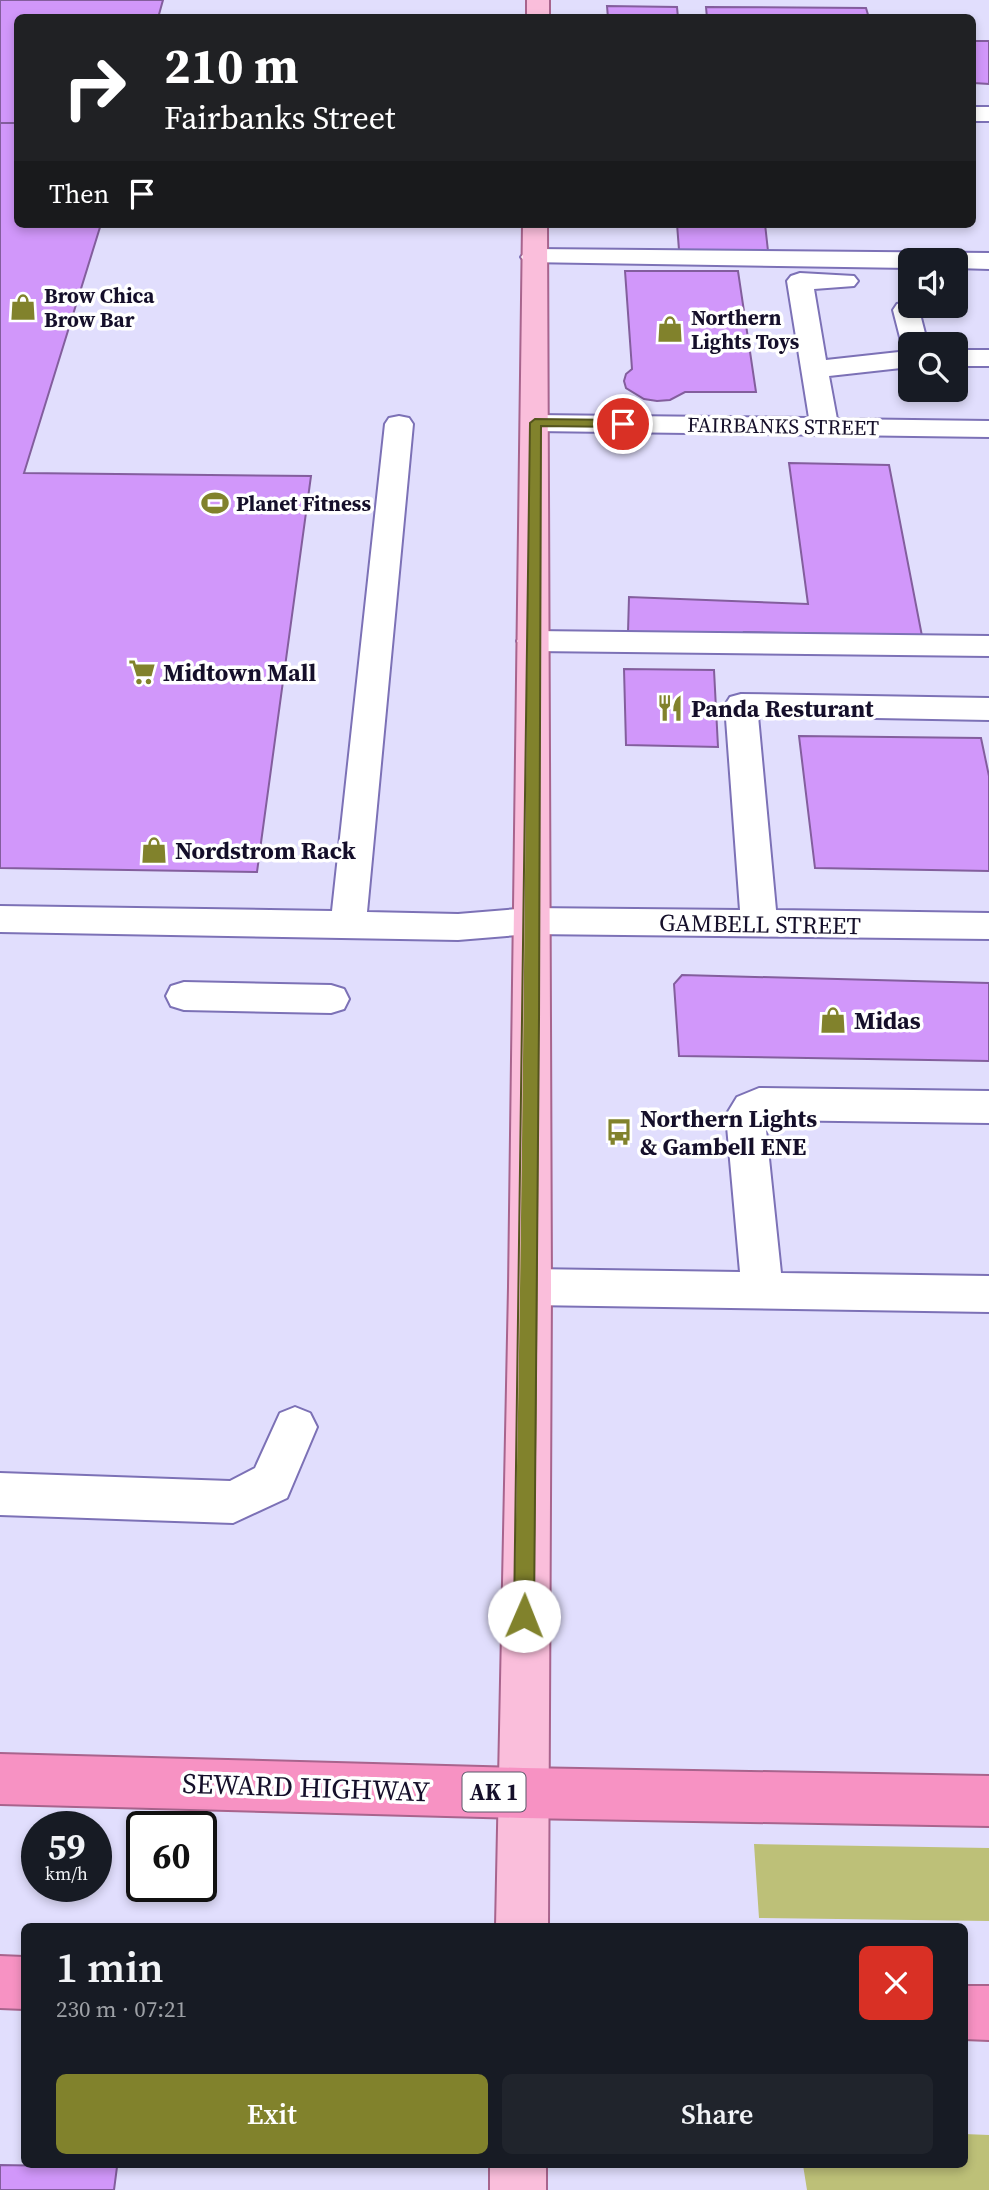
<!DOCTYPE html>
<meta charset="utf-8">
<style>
:root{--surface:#171b24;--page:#20242c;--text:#f1f3f6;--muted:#9ea1a6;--accent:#81822c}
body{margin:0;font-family:"Source Serif 4",serif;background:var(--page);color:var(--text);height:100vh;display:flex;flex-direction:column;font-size:26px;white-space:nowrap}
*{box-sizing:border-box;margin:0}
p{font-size:23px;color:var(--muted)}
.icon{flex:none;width:38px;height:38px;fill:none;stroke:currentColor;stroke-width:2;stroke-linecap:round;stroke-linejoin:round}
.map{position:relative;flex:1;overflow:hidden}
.sheet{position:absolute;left:21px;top:1923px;width:947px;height:245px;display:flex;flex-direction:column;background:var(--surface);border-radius:10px;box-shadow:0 4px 10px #0003}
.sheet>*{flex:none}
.banner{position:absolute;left:14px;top:14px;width:962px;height:214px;border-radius:10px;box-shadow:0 4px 10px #0003;background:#202124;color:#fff;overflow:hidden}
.tools{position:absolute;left:898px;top:248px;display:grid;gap:14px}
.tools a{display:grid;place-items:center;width:70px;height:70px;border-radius:10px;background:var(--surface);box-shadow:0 4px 10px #0003;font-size:35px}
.speed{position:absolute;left:21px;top:1811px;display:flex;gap:14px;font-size:35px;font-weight:700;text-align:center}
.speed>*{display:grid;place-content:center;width:91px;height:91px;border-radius:50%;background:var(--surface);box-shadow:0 4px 10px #0003;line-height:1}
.speed small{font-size:18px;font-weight:400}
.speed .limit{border:4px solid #111;border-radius:10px;background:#fff;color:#111}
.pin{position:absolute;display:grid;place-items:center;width:60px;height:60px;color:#fff;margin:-30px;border:4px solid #fff;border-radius:50%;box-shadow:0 2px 7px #0007}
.me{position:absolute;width:77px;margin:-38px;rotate:1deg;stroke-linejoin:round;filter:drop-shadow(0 0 5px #0008)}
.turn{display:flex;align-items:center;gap:24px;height:147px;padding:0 35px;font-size:32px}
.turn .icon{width:91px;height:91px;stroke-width:2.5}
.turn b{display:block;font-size:49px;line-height:60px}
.then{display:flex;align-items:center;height:66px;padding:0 35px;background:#0003;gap:14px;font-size:26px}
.round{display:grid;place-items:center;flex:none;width:74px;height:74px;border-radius:10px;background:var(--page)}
.headline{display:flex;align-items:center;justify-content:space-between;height:119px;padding:0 35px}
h1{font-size:42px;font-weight:600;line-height:52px}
.action{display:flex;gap:14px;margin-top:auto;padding:14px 35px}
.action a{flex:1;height:80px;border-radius:10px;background:var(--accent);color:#fff;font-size:28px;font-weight:600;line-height:80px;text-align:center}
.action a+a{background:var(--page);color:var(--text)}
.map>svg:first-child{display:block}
.green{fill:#bdc078}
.building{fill:#d197fa;stroke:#835e9d;stroke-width:2}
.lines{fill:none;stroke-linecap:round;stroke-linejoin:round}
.minor-casing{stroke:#7c71b6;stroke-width:4}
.major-casing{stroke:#a8648d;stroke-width:4}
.highway-casing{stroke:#a8648d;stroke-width:4}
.minor{fill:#fff;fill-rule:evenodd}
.major{fill:#fabedb;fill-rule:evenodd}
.highway{fill:#f792c3;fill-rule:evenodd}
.route{fill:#81822c;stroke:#54541d;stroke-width:2}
.labels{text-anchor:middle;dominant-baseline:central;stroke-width:7;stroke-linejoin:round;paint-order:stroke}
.far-poi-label{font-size:21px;font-weight:bold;fill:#150f2a;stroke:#fff;text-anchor:start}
.far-street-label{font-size:21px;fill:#150f2a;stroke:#fff}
.shield{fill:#fff;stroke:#5b576a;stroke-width:2}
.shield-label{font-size:23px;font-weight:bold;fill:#150f2a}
.poi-label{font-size:24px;font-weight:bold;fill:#150f2a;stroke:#fff;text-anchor:start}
.street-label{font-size:24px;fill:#150f2a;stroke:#fff}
.near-street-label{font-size:28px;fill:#150f2a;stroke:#fff}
</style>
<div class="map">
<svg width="989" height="2190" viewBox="0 0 989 2190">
<rect width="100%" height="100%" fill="#e1defd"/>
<path class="green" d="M 754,1844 L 989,1848 L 989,1921 L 759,1918 Z
M 964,2134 L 989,2135 L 989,2190 L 807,2190 L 803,2165 L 964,2165 Z"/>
<path class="building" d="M 0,0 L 163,0 L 158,18 L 18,18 L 18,123 L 0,123 Z
M 607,6 L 677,7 L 678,18 L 608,18 Z
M 706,7 L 866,8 L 869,18 L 707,18 Z
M 973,41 L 989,41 L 989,84 L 974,83 Z
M 0,123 L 18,123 L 18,224 L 101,224 L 24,473 L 311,476 L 257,872 L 0,868 Z
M 677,224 L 765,224 L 768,251 L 679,250 Z
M 625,271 L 738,271 L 756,392 L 685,392 L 670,400 L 657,401 L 644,399 L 626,388 L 624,381 L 626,374 L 632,369 Z
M 789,463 L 889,465 L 922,636 L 744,632 L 745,636 L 628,632 L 629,597 L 808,604 Z
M 624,669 L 714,670 L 718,747 L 626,745 Z
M 799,736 L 981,738 L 989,776 L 989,871 L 815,868 Z
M 682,975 L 989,983 L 989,1061 L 679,1056 L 674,984 Z
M 0,2165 L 117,2167 L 114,2190 L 0,2190 Z"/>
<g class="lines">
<defs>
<path id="minor" d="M 973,107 L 989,107 L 989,121 L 973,121 Z
M 534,249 L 989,253 L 989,269 L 956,268 L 956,261 L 910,261 L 910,268 L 525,262 L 521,257 L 525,252 Z
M 800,273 L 854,276 L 858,281 L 854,286 L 814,289 L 826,360 L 908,351 L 902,345 L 893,310 L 897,304 L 906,302 L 919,310 L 928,345 L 910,345 L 910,367 L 829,376 L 837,419 L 989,421 L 989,437 L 535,431 L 525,429 L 521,423 L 525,417 L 535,415 L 809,418 L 787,281 L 791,276 Z
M 956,350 L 989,350 L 989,366 L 956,366 Z
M 399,416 L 409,418 L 413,424 L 367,912 L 458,914 L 530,908 L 740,910 L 725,705 L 730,697 L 741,694 L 989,698 L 989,720 L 758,716 L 776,910 L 989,913 L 989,939 L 530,934 L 458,940 L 0,932 L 0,906 L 332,911 L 385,424 L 389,418 Z
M 533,631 L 989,636 L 989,656 L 533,651 L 522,648 L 517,641 L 522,634 Z
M 184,982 L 331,985 L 344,989 L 349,999 L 344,1009 L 331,1013 L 184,1010 L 171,1006 L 166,996 L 171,986 Z
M 759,1088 L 989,1091 L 989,1123 L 765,1120 L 781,1273 L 989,1276 L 989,1312 L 530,1305 L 515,1300 L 509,1287 L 515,1274 L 530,1269 L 740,1272 L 726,1115 L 737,1097 Z
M 295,1407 L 310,1413 L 317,1427 L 287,1498 L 233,1523 L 0,1515 L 0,1473 L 230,1481 L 255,1468 L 280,1413 Z"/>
<path id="major" d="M 527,0 L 549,0 L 549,18 L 527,18 Z
M 523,224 L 547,224 L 551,1287 L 548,1927 L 496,1927 L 509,1287 Z
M 490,2165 L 546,2165 L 546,2190 L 490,2190 Z"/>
<path id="highway" d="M 0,1754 L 523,1768 L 989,1776 L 989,1826 L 523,1818 L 0,1804 Z
M 0,1956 L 24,1957 L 24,2009 L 0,2008 Z
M 964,1986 L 989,1986 L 989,2040 L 964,2039 Z"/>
</defs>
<use href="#minor" class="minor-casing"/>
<use href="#major" class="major-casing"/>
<use href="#highway" class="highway-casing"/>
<use href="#minor" class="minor"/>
<use href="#major" class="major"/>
<use href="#highway" class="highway"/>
</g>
<path class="route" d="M 535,419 L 623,420 L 629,424 L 623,427 L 541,426 C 539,823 540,1219 534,1616 L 531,1622 L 524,1625 L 517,1622 L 514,1616 C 523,1218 525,820 530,423 Z"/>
<defs>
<symbol id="shop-bare" viewBox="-9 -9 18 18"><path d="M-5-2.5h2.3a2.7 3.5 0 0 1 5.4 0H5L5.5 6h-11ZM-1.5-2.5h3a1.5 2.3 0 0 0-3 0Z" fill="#81822c" stroke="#fff" stroke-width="2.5" paint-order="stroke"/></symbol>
<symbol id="stadium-bare" viewBox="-9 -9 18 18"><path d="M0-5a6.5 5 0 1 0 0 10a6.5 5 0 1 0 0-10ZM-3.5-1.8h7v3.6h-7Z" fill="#81822c" stroke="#fff" stroke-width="2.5" paint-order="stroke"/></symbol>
<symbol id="supermarket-bare" viewBox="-9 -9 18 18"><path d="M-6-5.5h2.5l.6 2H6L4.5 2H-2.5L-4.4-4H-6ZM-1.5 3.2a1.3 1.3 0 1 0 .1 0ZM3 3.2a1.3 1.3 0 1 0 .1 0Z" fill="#81822c" stroke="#fff" stroke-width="2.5" paint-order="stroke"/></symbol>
<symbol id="restaurant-bare" viewBox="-9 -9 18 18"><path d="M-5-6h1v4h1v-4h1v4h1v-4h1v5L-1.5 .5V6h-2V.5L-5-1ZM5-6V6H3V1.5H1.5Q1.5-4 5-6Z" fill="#81822c" stroke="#fff" stroke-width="2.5" paint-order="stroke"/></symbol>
<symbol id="bus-bare" viewBox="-9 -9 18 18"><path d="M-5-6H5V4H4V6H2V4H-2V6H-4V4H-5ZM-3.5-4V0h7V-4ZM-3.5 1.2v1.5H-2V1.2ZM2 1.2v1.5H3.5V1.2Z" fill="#81822c" stroke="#fff" stroke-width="2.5" paint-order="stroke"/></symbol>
</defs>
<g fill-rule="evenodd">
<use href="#shop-bare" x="4" y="288" width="38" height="38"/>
<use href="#shop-bare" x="651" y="310" width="38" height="38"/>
<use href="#stadium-bare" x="196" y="484" width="38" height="38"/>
<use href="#supermarket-bare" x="123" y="653" width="38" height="38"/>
<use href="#restaurant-bare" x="651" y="689" width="38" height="38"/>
<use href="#shop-bare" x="135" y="831" width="38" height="38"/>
<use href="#shop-bare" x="814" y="1001" width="38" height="38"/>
<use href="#bus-bare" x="600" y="1113" width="38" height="38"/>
</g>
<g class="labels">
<g class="far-poi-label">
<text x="44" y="295">Brow Chica<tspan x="44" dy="24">Brow Bar</tspan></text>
<text x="691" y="317">Northern<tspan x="691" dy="24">Lights Toys</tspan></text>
<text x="236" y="503">Planet Fitness</text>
</g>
<g class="far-street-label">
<text transform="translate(783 426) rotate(1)">FAIRBANKS STREET</text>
</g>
<rect class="shield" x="462.5" y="1772.5" width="63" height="39" rx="5"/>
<g class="shield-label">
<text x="494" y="1792">AK 1</text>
</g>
<g class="poi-label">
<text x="163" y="672">Midtown Mall</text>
<text x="691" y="708">Panda Resturant</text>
<text x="175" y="850">Nordstrom Rack</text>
<text x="854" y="1020">Midas</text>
<text x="640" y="1118">Northern Lights<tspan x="640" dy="28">&amp; Gambell ENE</tspan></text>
</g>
<g class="street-label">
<text transform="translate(760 924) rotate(1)">GAMBELL STREET</text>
</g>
<g class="near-street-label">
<text transform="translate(306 1787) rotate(2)">SEWARD HIGHWAY</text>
</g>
</g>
</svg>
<div class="tools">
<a><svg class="icon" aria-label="sound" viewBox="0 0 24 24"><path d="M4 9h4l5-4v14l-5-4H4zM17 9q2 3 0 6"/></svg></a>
<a><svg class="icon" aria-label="search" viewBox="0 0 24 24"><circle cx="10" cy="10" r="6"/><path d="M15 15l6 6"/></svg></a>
</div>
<div class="speed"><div>59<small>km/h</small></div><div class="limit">60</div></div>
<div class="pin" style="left:623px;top:424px;background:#d93025"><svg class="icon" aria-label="arrive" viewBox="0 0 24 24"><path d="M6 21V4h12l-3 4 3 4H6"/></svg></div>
<svg class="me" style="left:524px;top:1616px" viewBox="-20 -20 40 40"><circle r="19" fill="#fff"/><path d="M0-13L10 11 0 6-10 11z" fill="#81822c"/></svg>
<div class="banner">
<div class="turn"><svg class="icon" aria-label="right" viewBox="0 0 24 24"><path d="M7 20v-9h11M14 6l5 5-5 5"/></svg><div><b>210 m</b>Fairbanks Street</div></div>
<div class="then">Then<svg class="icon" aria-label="arrive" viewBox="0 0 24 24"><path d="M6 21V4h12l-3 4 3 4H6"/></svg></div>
</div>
<section class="sheet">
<div class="headline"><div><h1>1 min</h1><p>230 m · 07:21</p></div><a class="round" style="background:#d93025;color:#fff"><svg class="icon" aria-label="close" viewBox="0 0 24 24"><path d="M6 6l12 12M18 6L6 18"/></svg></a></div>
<div class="action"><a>Exit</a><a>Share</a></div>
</section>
</div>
